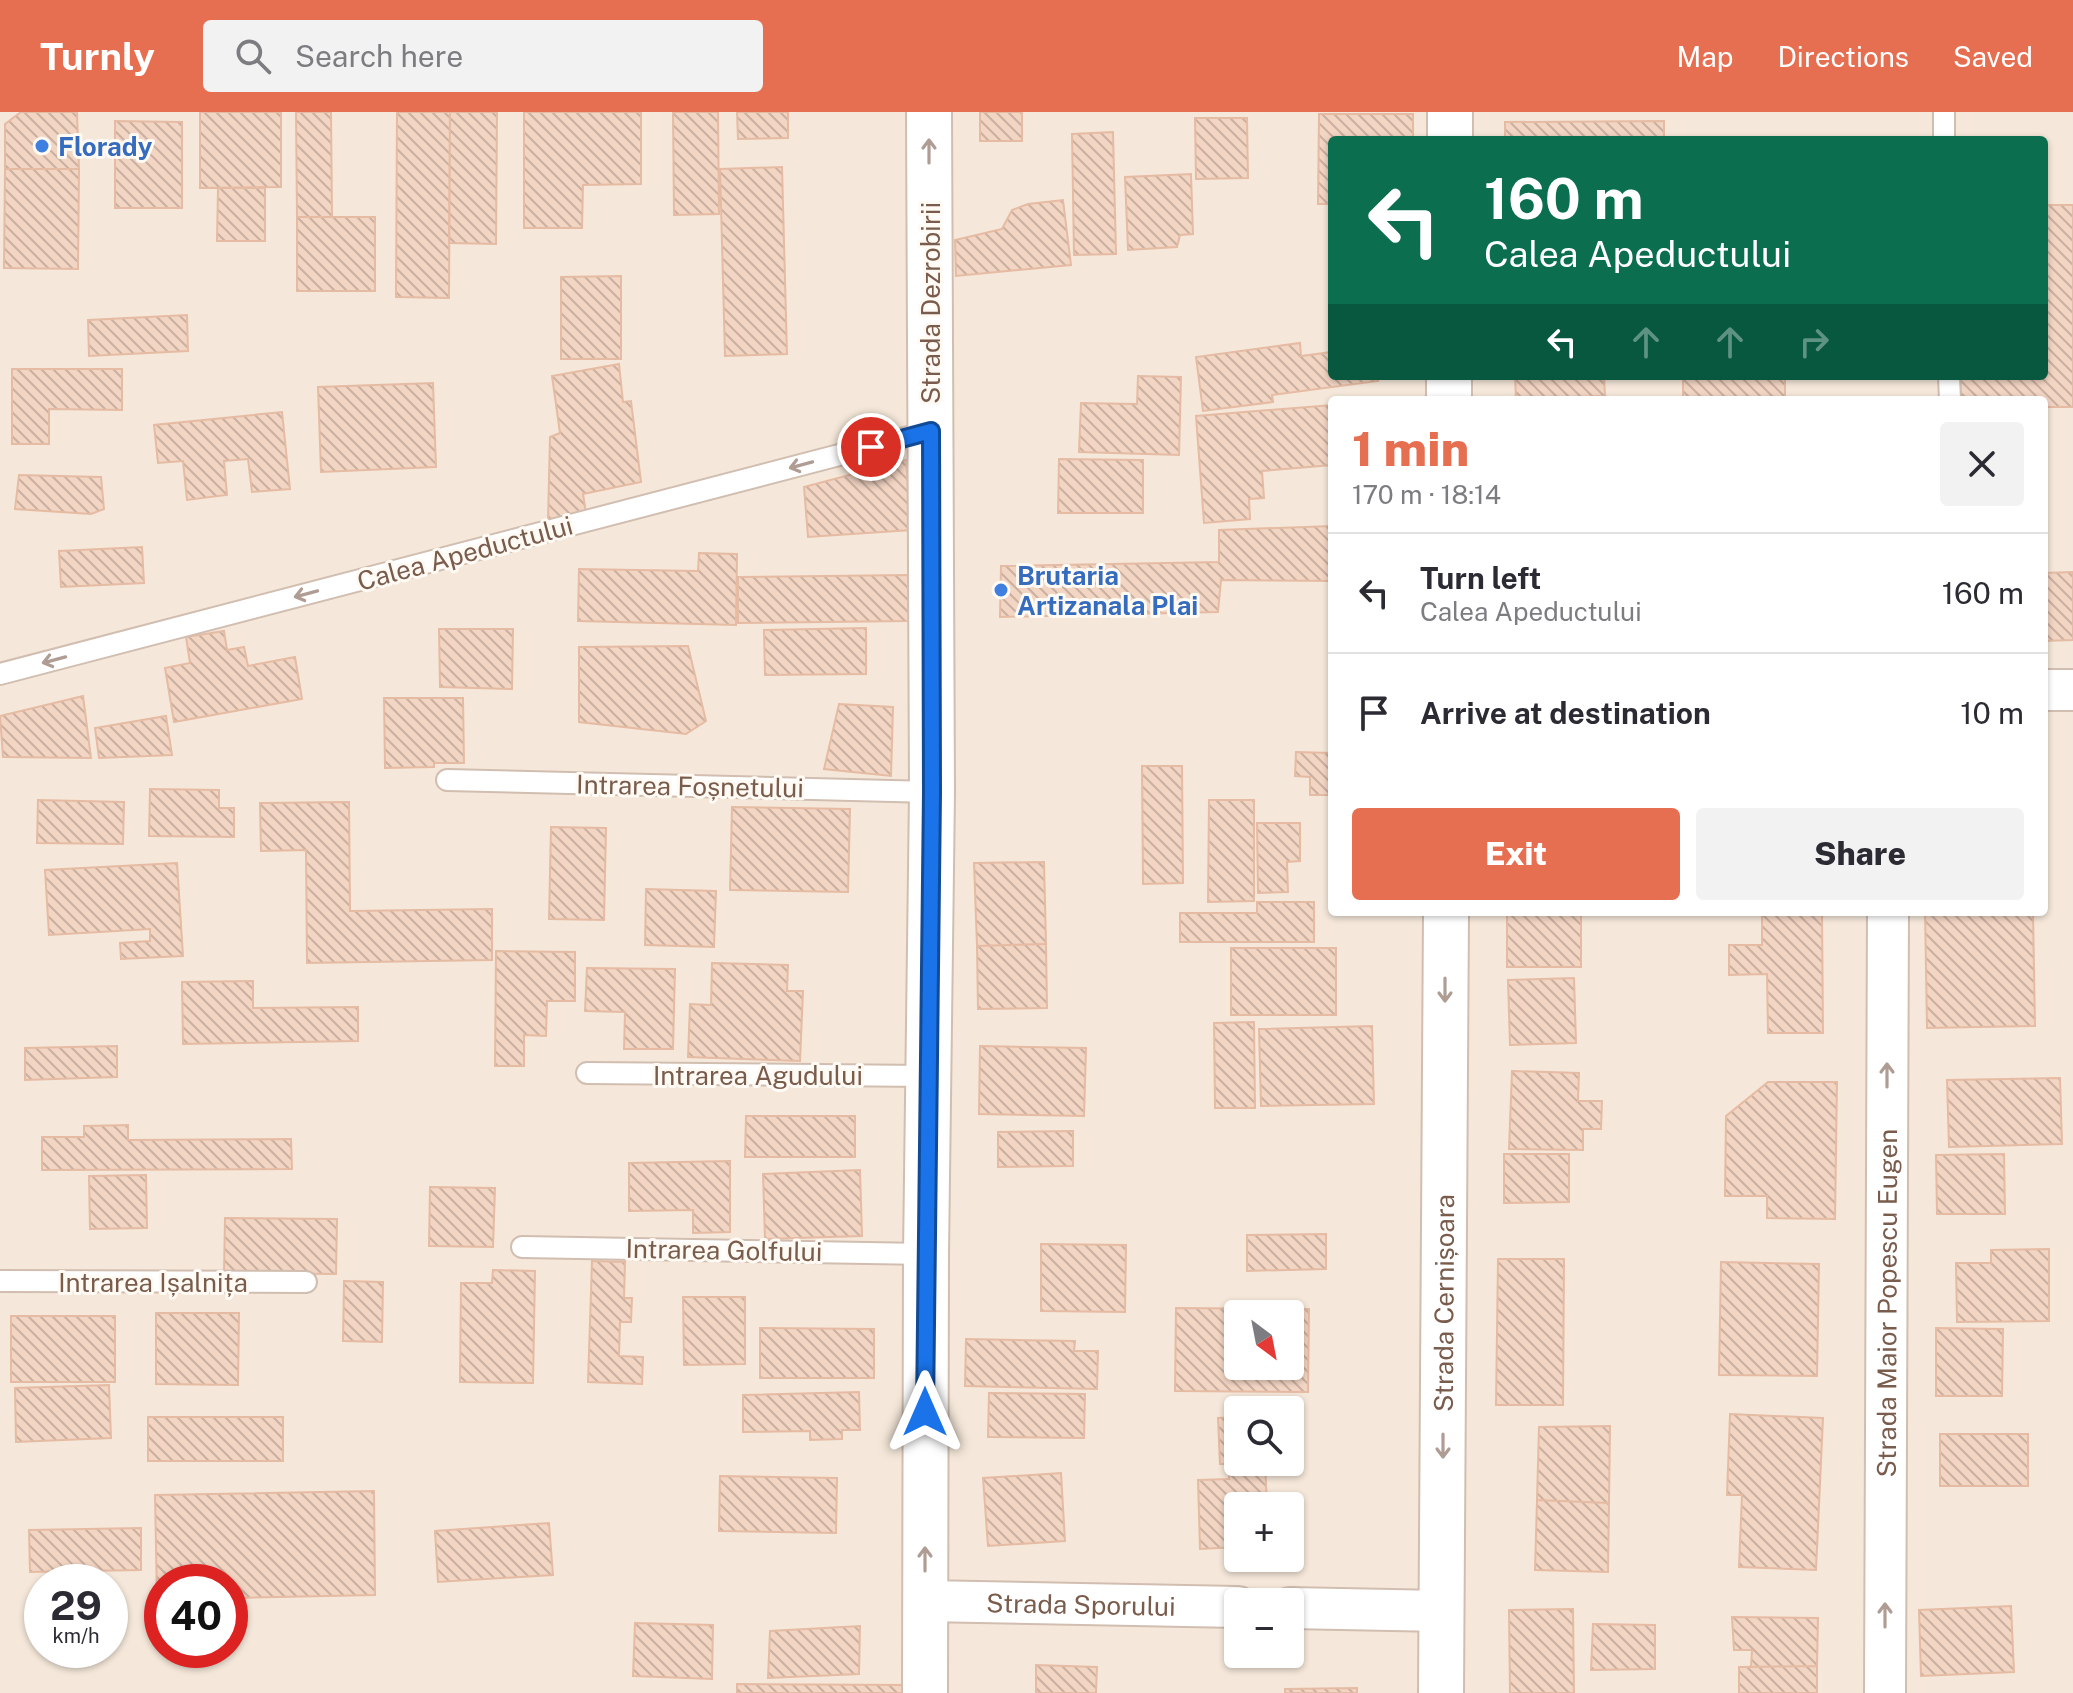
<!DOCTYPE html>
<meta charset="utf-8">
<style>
:root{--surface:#fff;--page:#f2f2f3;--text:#2b2b33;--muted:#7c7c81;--line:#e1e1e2;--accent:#e76f51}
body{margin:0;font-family:"Public Sans",sans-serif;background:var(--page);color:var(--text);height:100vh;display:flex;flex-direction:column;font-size:30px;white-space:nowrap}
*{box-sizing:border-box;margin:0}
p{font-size:26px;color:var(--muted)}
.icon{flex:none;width:44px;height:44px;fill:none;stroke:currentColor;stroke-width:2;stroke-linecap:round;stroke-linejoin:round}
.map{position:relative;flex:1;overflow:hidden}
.drawer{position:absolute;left:1328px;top:284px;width:720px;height:520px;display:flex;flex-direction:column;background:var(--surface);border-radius:8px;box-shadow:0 2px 6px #0004}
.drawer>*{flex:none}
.hud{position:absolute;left:1328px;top:24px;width:720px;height:244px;border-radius:8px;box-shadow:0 2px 6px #0004;background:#0b6e4f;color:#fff;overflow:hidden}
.needle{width:52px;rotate:148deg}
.buttons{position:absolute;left:1224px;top:1188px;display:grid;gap:16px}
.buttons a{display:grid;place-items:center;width:80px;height:80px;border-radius:8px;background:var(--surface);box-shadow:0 2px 6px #0004;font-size:40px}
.speed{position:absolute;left:24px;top:1452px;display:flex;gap:16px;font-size:40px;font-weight:700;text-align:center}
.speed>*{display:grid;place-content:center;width:104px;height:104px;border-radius:50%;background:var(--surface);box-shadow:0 2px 6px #0004;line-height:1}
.speed small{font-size:20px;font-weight:400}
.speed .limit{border:12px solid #d22;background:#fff;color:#111}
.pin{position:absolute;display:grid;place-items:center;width:68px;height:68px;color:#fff;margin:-34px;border:4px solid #fff;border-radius:50%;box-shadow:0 2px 8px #0007}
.me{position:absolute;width:88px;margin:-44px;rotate:0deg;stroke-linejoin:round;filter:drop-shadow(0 0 6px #0008)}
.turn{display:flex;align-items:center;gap:28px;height:168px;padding:0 24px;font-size:36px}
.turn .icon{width:104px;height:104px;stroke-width:2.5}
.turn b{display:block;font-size:56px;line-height:68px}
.lanes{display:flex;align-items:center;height:76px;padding:0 24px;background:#0003;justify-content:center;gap:40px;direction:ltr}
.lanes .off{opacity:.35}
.round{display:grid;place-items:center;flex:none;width:84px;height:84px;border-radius:8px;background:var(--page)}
.headline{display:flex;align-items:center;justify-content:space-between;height:136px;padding:0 24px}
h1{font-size:48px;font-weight:800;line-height:60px;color:var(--accent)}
.action{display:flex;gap:16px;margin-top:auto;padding:16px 24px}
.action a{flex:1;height:92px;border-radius:8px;background:var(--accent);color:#fff;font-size:32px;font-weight:800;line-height:92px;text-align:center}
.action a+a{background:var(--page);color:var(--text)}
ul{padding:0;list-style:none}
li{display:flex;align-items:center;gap:24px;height:120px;padding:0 24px;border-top:2px solid var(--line)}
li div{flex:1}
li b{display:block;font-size:30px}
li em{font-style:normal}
header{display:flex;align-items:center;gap:48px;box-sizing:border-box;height:112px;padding:0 40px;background:var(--accent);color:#fff}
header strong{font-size:38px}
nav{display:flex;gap:44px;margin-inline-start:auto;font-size:28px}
.search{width:560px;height:72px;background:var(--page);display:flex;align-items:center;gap:20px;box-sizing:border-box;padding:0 28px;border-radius:8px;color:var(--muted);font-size:30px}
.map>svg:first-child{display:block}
.residential{fill:#f5e8da;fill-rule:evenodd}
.building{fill:url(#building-back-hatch);stroke:#e6bba3;stroke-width:2;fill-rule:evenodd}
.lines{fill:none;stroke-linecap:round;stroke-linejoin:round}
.service-casing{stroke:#d1beb0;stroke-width:24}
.minor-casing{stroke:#d1beb0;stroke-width:44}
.tertiary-casing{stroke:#d1beb0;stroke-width:48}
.service{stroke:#fff;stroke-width:20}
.minor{stroke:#fff;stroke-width:40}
.tertiary{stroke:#fff;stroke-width:44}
.oneway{stroke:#af9d94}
.route-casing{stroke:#114b97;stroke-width:20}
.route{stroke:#1a73e8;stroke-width:14}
.shop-dot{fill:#3f7fe0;stroke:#fffaf3;stroke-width:3}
.labels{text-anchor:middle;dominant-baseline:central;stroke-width:6;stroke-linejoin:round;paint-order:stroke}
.shop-label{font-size:26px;font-weight:bold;fill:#366cbe;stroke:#fffaf3;text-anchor:start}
.street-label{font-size:26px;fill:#7a5c4d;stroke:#fffaf3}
</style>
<header>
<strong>Turnly</strong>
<div class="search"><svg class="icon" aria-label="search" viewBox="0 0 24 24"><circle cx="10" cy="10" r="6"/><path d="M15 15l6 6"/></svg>Search here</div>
<nav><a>Map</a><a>Directions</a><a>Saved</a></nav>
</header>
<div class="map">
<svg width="2073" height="1581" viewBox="0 0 2073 1581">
<defs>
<pattern id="building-back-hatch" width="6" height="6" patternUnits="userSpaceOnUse" patternTransform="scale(2)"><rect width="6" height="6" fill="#f3d5c3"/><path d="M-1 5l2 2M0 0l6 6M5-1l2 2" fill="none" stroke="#cab0a1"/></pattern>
</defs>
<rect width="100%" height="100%" fill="#fdf6ec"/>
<path class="residential" d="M 0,0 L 2073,0 L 2073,1581 L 0,1581 ZM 1332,28 L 2044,28 L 2044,264 L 1332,264 ZM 1332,288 L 2044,288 L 2044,800 L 1332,800 ZM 1238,1202 L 1290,1202 L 1290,1254 L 1238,1254 ZM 1238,1298 L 1290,1298 L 1290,1350 L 1238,1350 ZM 1238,1394 L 1290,1394 L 1290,1446 L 1238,1446 ZM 42,1470 L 110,1470 L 110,1538 L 42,1538 ZM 162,1470 L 230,1470 L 230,1538 L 162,1538 ZM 1238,1490 L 1290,1490 L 1290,1542 L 1238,1542 Z"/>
<path class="building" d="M 21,0 L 77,0 L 79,57 L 5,57 L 5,12 Z
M 200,0 L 281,0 L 281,75 L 200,76 Z
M 296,0 L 331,0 L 332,105 L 297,105 Z
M 397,0 L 450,0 L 449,186 L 396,185 Z
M 450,0 L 497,0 L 496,132 L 449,131 Z
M 524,0 L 641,0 L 641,72 L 583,73 L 582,116 L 524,116 Z
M 673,0 L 718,0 L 719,102 L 674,103 Z
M 737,0 L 788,0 L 788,26 L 738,27 Z
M 980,0 L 1022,0 L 1022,29 L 980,29 Z
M 1319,2 L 1413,2 L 1413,28 L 1332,28 L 1332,92 L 1318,92 Z
M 1195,6 L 1247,6 L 1248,66 L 1196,67 Z
M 115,9 L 182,10 L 182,96 L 115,96 Z
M 1664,9 L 1664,28 L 1505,28 L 1505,10 Z
M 1113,20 L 1116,142 L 1074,143 L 1072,22 Z
M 782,55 L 787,242 L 725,244 L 720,57 Z
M 5,57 L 79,57 L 78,157 L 4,156 Z
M 1191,62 L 1193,122 L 1180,123 L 1177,135 L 1128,138 L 1125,65 Z
M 218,76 L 265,76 L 265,129 L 217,129 Z
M 1063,88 L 1071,153 L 956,164 L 955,128 L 1002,117 L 1012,98 L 1028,92 Z
M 2044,93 L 2073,93 L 2073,295 L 2044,295 L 2044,288 L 1961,288 L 1960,264 L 2044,264 Z
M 297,105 L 375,105 L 375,179 L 297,179 Z
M 621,164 L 621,247 L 561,247 L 561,165 Z
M 187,203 L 188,239 L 89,244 L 88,208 Z
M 1300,231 L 1301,244 L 1332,240 L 1332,264 L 1377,264 L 1378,269 L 1272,283 L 1273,290 L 1203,299 L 1196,245 Z
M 619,252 L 623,290 L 631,289 L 641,370 L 583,382 L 586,401 L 548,409 L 550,325 L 560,321 L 552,264 Z
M 12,257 L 122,257 L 122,298 L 49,297 L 49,332 L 12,332 Z
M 1138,264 L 1181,265 L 1179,343 L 1079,340 L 1081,291 L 1137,292 Z
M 1515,264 L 1604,264 L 1605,284 L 1516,288 Z
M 1683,264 L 1785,264 L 1785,288 L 1683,288 Z
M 433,271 L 436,355 L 321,360 L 318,275 Z
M 1332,293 L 1332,353 L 1262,359 L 1264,386 L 1249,387 L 1250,407 L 1204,411 L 1196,304 Z
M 282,300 L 290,377 L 252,380 L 248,347 L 224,349 L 227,383 L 187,388 L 183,349 L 158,351 L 154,313 Z
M 1059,347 L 1143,348 L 1143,401 L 1058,401 Z
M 906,348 L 911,418 L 808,425 L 804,375 Z
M 19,363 L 101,365 L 104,397 L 91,402 L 15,397 Z
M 1332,414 L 1332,469 L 1221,468 L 1218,500 L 1000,505 L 1001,454 L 1219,450 L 1219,418 Z
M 142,435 L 144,471 L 61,475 L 59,439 Z
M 699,441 L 737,442 L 736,513 L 578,509 L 579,457 L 698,459 Z
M 2073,460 L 2073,528 L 2044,529 L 2044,461 Z
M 908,463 L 909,509 L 738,511 L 738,465 Z
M 866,516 L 866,562 L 765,563 L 764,518 Z
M 439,517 L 513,517 L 512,577 L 440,575 Z
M 224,519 L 227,538 L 244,535 L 248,554 L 295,545 L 302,587 L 174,610 L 165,556 L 190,551 L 186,525 Z
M 688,534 L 706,609 L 686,622 L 579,610 L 579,535 Z
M 83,584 L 91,646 L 3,645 L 0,604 Z
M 384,586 L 463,586 L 464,651 L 434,651 L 434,655 L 385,656 Z
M 839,592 L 893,595 L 891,664 L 824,657 Z
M 166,604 L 172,643 L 99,646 L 95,616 Z
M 1296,640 L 1332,641 L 1332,683 L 1310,683 L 1310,665 L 1295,664 Z
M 1142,654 L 1182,654 L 1183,771 L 1143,772 Z
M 150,677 L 219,678 L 219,696 L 234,696 L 234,725 L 149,724 Z
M 38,688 L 124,690 L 123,732 L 37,731 Z
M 1209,688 L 1254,688 L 1254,789 L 1208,790 Z
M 349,690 L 350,799 L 492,797 L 492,848 L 307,851 L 306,738 L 261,739 L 260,691 Z
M 732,695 L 850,697 L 848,780 L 730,778 Z
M 1257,711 L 1300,711 L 1300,749 L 1287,750 L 1288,780 L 1258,781 Z
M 551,715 L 606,716 L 604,808 L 549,807 Z
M 1044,750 L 1046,832 L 977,834 L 974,751 Z
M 177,751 L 183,844 L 121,847 L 120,831 L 150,829 L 150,817 L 49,823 L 45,758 Z
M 646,777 L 716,779 L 714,835 L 645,833 Z
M 1257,790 L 1314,790 L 1314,830 L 1180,830 L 1180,801 L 1257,801 Z
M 1507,800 L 1581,800 L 1581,855 L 1507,855 Z
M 1762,800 L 1822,800 L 1823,921 L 1768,921 L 1767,862 L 1729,863 L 1729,833 L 1762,833 Z
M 1925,800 L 2033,800 L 2035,914 L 1927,916 Z
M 1046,832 L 1047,896 L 978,897 L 977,834 Z
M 1231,836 L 1336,836 L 1336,903 L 1231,903 Z
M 496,839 L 575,840 L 575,889 L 547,889 L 546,924 L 524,923 L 524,954 L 495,954 Z
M 712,851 L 788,853 L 787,879 L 803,879 L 800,949 L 688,945 L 690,892 L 711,893 Z
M 587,856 L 675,857 L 673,937 L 624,937 L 625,900 L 585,899 Z
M 1574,866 L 1576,931 L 1510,933 L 1508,868 Z
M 253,869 L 253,896 L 358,895 L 358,929 L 183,932 L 182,870 Z
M 1254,910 L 1255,996 L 1215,996 L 1214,911 Z
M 1372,914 L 1374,992 L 1261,994 L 1259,917 Z
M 117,934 L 117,965 L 25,968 L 25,936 Z
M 980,934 L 1086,936 L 1084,1004 L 979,1002 Z
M 1512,959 L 1579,961 L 1578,989 L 1602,989 L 1601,1017 L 1583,1017 L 1583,1038 L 1509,1037 Z
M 2060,966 L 2062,1032 L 1949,1035 L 1947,968 Z
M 1768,970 L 1837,970 L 1835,1107 L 1767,1106 L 1767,1084 L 1725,1084 L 1726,1004 Z
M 746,1004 L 855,1004 L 855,1045 L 745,1045 Z
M 128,1013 L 128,1028 L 291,1027 L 292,1057 L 42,1058 L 42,1025 L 84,1025 L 84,1014 Z
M 1073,1019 L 1073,1054 L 998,1055 L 998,1020 Z
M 1504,1042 L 1569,1042 L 1569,1090 L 1504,1091 Z
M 2004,1042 L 2005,1102 L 1937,1102 L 1936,1043 Z
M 730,1049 L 730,1120 L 693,1121 L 693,1098 L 629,1099 L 629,1051 Z
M 860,1058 L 862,1124 L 765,1127 L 763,1062 Z
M 146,1063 L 147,1116 L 90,1117 L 89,1064 Z
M 430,1075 L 495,1076 L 493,1135 L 429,1134 Z
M 225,1106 L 337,1107 L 336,1162 L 224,1161 Z
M 1326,1122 L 1326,1157 L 1247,1159 L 1247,1123 Z
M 1041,1132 L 1126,1133 L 1125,1200 L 1041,1199 Z
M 2049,1137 L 2049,1209 L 1957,1210 L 1956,1151 L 1991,1151 L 1991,1138 Z
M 1498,1147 L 1564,1147 L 1563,1293 L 1496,1293 Z
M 592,1149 L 625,1150 L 624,1186 L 632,1186 L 631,1210 L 620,1210 L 619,1244 L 643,1245 L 642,1272 L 588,1270 Z
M 1721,1150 L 1819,1152 L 1817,1264 L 1719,1263 Z
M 493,1158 L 535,1159 L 533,1271 L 460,1270 L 461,1171 L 492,1171 Z
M 344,1169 L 383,1170 L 382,1230 L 343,1229 Z
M 683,1185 L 745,1185 L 745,1252 L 684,1253 Z
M 1176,1196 L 1309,1197 L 1308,1280 L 1175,1279 ZM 1238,1202 L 1290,1202 L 1290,1254 L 1238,1254 Z
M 156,1201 L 239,1201 L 238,1273 L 156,1272 Z
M 11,1204 L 115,1204 L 115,1270 L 11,1270 Z
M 760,1216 L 874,1217 L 874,1266 L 760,1266 Z
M 1936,1216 L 2003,1217 L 2002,1284 L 1936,1284 Z
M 966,1227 L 1075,1229 L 1074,1239 L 1098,1239 L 1097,1277 L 965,1274 Z
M 109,1273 L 111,1326 L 16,1330 L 15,1276 Z
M 859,1280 L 860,1318 L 842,1318 L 842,1327 L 810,1328 L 810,1319 L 743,1320 L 743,1283 Z
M 989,1281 L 1085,1282 L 1084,1326 L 988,1325 Z
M 1730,1302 L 1823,1306 L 1816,1458 L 1739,1455 L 1742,1383 L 1727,1383 Z
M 148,1305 L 283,1305 L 283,1349 L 148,1349 Z
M 1238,1305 L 1238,1350 L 1265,1350 L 1267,1394 L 1238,1394 L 1238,1435 L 1200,1437 L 1198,1368 L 1229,1367 L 1229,1352 L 1220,1352 L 1218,1306 Z
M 1610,1314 L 1609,1391 L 1537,1388 L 1539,1315 Z
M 1940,1322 L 2028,1322 L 2028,1374 L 1940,1374 Z
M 1061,1361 L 1065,1429 L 988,1434 L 983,1366 Z
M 720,1364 L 837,1366 L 836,1421 L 719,1419 Z
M 374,1379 L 375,1483 L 230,1486 L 230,1470 L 162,1470 L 162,1487 L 157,1487 L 155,1383 Z
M 1537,1388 L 1609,1391 L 1608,1460 L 1535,1458 Z
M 549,1411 L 553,1463 L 438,1470 L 435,1419 Z
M 141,1416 L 141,1458 L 30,1460 L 29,1418 Z
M 2011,1494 L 2014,1560 L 1921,1564 L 1919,1498 Z
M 1573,1497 L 1574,1581 L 1510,1581 L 1509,1498 Z
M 1732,1505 L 1818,1506 L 1817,1554 L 1751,1555 L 1752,1538 L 1734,1538 Z
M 635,1511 L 713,1513 L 712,1567 L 633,1564 Z
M 1593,1512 L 1655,1513 L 1655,1557 L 1591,1558 Z
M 860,1514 L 859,1562 L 768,1566 L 770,1519 Z
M 1036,1553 L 1097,1555 L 1096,1581 L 1036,1581 Z
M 1817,1554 L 1817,1581 L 1739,1581 L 1739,1555 Z
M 737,1572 L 906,1573 L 906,1581 L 737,1581 Z
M 1357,1576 L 1357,1581 L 1285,1581 L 1285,1577 Z"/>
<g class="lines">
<defs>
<path id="service" d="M 1944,0 L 1944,28
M 1949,264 L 1950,288
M 0,562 L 931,319
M 447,668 L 932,680
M 587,961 L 928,964
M 522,1135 L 926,1142
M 0,1169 L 306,1170"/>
<g id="minor">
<path d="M 2044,578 L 2073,578"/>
<path id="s1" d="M 925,1489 L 1238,1495"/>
<path d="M 1290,1496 L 1442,1499"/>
<path id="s2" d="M 1885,1581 L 1888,800"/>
</g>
<g id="tertiary">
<path d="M 1450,28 L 1450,0"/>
<path d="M 1449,288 L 1449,264"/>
<path d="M 925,1581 L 926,1142 L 932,680 L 929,0"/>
<path id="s3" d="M 1441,1581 L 1446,800"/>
</g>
</defs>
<use href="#service" class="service-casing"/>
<use href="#minor" class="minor-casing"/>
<use href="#tertiary" class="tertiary-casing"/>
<use href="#service" class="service"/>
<use href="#minor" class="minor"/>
<use href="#tertiary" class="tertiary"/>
</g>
<defs><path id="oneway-shaft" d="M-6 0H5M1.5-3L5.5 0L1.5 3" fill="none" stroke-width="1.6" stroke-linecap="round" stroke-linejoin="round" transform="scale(2)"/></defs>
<g class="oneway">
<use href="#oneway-shaft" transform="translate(929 39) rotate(-90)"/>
<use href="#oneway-shaft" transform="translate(801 353) rotate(165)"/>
<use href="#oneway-shaft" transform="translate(306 482) rotate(165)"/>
<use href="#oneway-shaft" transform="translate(54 548) rotate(165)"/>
<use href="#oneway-shaft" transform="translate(1445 878) rotate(90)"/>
<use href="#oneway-shaft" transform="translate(1887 963) rotate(-90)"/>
<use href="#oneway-shaft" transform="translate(1443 1334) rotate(90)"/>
<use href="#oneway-shaft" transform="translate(925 1447) rotate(-90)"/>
<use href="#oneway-shaft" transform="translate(1885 1503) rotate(-90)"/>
</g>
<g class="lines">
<defs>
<path id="route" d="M 871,335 L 931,319 L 932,680 L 925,1300"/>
</defs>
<use href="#route" class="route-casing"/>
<use href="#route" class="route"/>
</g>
<g class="shop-dot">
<circle cx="42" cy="34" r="8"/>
<circle cx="1001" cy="478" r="8"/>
</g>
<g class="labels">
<g class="shop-label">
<text x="58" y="34">Florady</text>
<text x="1017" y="463">Brutaria<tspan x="1017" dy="30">Artizanala Plai</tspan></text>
</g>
<g class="street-label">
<text transform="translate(930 191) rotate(-90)">Strada Dezrobirii</text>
<text transform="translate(465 441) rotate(-15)">Calea Apeductului</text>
<text transform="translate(690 674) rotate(1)">Intrarea Foșnetului</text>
<text x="758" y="963">Intrarea Agudului</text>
<text transform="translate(724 1138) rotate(1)">Intrarea Golfului</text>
<text x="153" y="1170">Intrarea Ișalnița</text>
<text stroke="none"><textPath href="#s2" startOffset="390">Strada Maior Popescu Eugen</textPath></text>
<text stroke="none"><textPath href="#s3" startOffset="390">Strada Cernișoara</textPath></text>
<text stroke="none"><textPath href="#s1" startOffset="156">Strada Sporului</textPath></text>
</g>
</g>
</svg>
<div class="buttons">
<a><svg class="needle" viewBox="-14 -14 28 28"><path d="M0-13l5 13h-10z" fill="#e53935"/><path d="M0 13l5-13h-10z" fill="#7c7c81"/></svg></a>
<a><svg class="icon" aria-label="search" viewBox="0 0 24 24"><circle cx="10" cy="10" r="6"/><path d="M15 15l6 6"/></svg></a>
<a>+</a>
<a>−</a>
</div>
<div class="speed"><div>29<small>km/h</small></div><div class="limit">40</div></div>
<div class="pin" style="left:871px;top:335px;background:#d93025"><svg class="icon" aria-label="arrive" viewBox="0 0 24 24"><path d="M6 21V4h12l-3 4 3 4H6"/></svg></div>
<svg class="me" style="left:925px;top:1300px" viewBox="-20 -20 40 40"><path d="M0-17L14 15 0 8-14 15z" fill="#1a73e8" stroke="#fff" stroke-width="4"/></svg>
<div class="hud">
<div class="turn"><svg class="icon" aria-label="left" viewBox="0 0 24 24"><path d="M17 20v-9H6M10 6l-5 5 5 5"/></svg><div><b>160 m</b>Calea Apeductului</div></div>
<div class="lanes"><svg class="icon" aria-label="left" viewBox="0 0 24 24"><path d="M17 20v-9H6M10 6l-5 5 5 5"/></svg><svg class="icon off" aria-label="ahead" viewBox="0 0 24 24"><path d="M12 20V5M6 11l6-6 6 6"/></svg><svg class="icon off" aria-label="ahead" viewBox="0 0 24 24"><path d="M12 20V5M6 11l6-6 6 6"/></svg><svg class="icon off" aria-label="right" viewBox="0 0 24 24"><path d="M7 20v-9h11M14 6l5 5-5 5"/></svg></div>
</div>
<section class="drawer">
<div class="headline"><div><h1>1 min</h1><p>170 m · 18:14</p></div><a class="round"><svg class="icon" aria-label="close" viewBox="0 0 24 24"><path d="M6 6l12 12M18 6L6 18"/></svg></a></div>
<ul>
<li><svg class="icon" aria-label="left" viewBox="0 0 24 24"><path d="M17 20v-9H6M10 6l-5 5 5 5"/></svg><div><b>Turn left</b><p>Calea Apeductului</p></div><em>160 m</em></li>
<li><svg class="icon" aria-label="arrive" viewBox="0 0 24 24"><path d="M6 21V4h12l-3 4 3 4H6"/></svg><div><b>Arrive at destination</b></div><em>10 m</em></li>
</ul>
<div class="action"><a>Exit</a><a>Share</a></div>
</section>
</div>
